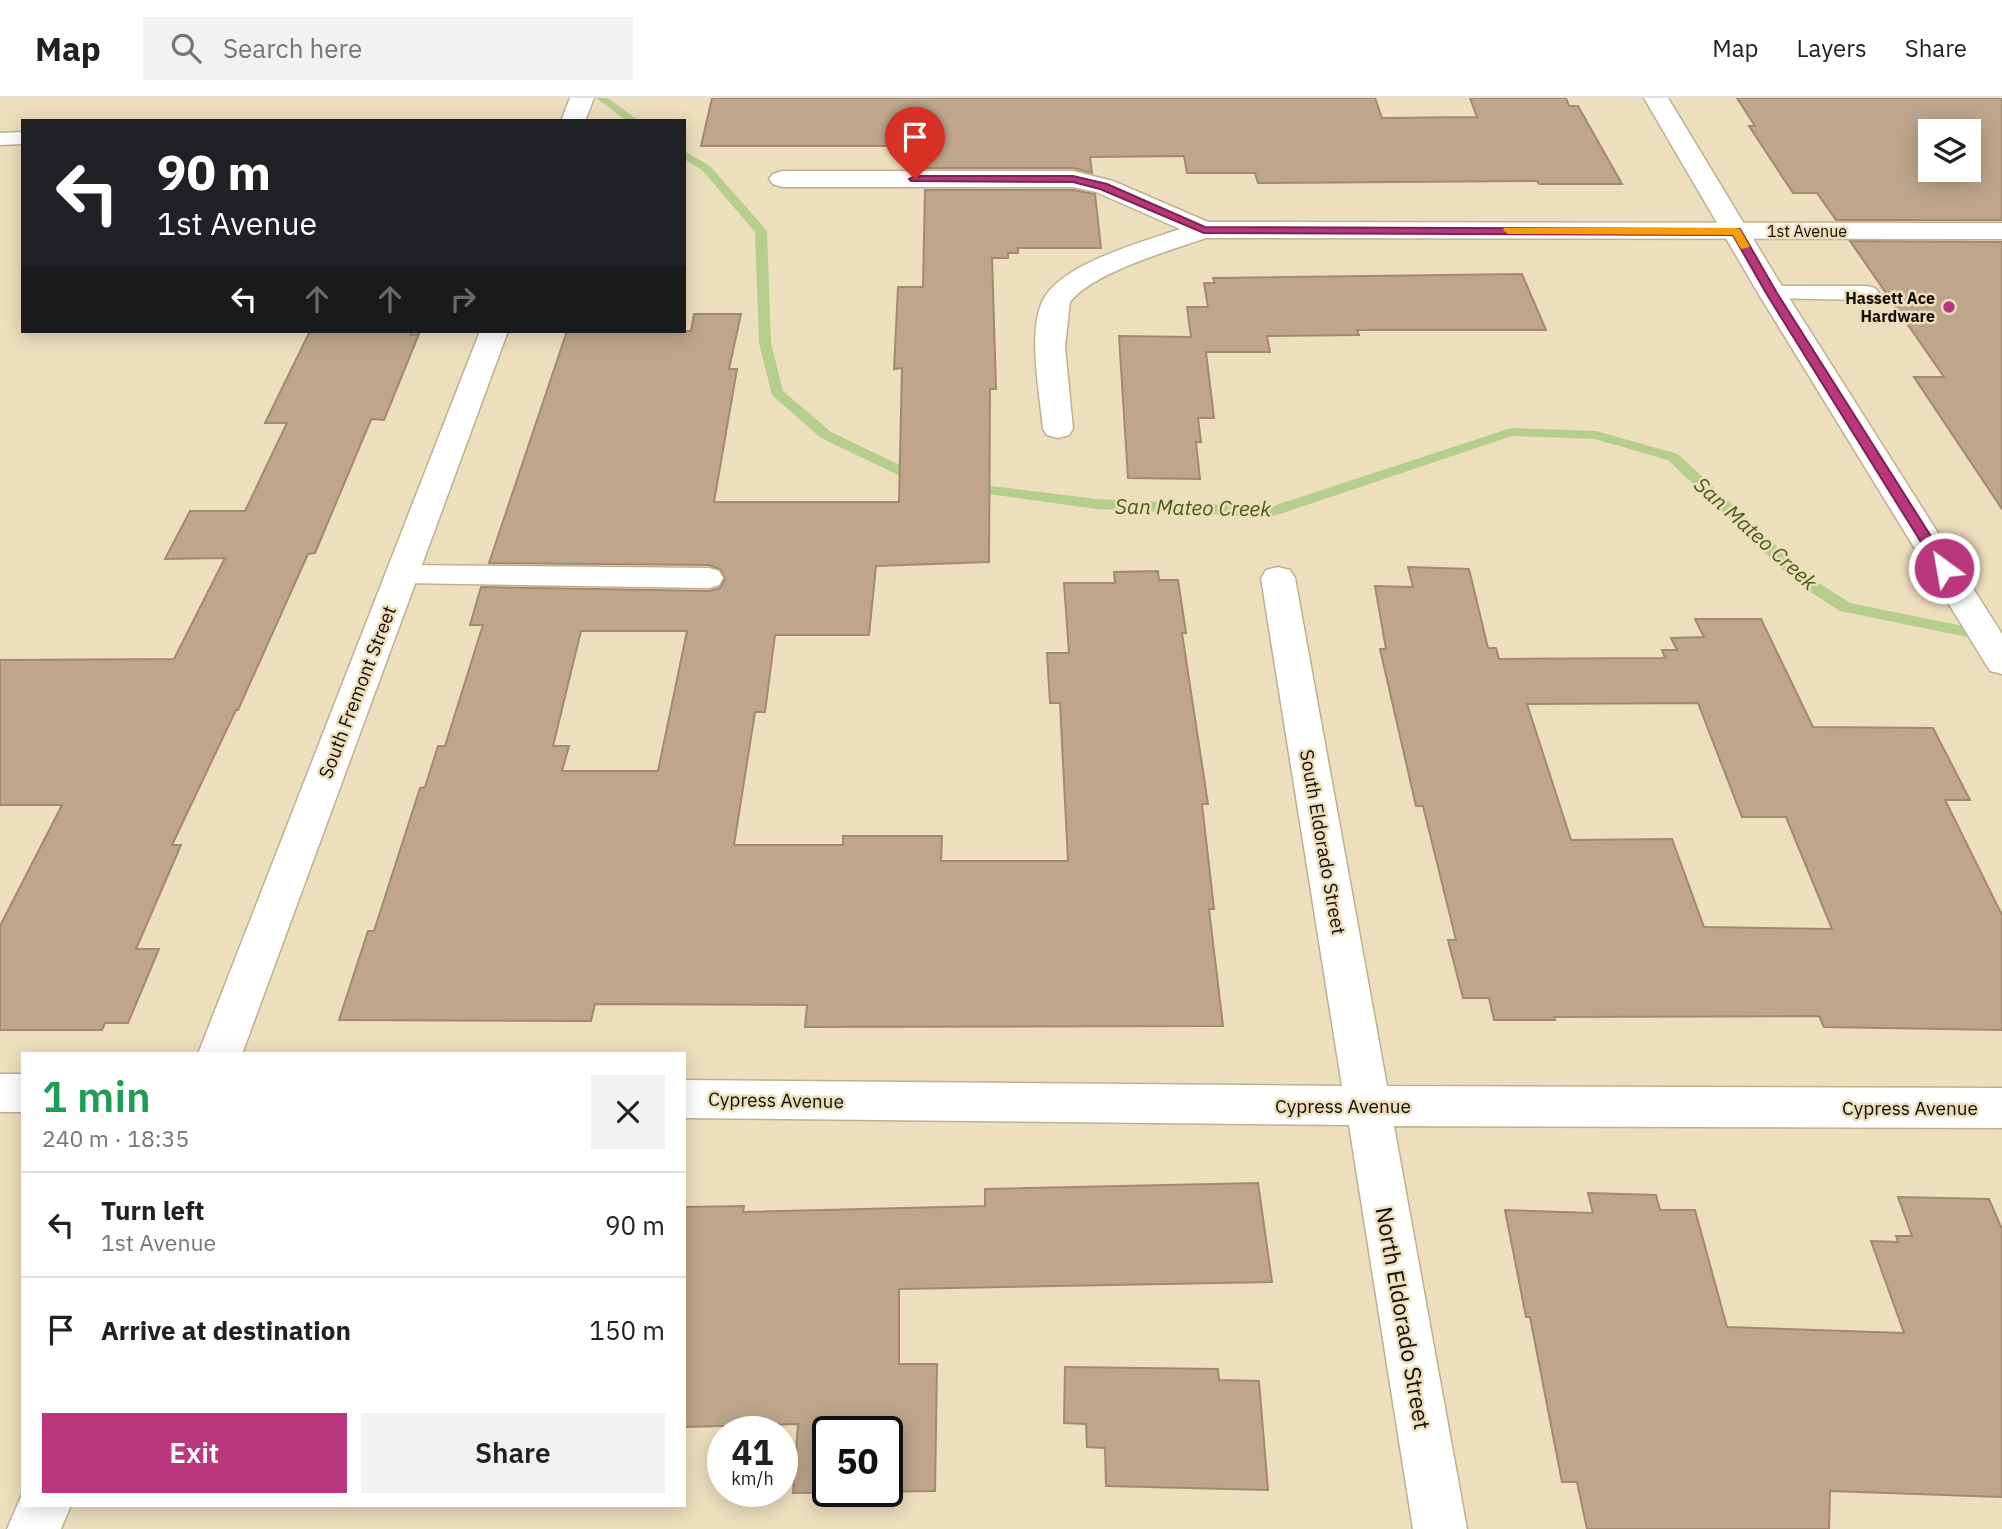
<!DOCTYPE html>
<meta charset="utf-8">
<style>
:root{--surface:#fff;--page:#f2f2f2;--text:#202124;--muted:#757577;--line:#e0e0e0;--accent:#ba377d}
body{margin:0;font-family:"IBM Plex Sans",sans-serif;background:var(--page);color:var(--text);height:100vh;display:flex;flex-direction:column;font-size:26px;white-space:nowrap}
*{box-sizing:border-box;margin:0}
p{font-size:23px;color:var(--muted)}
.icon{flex:none;width:38px;height:38px;fill:none;stroke:currentColor;stroke-width:2;stroke-linecap:round;stroke-linejoin:round}
.map{position:relative;flex:1;overflow:hidden}
.panel{position:absolute;left:21px;top:954px;width:665px;height:455px;display:flex;flex-direction:column;background:var(--surface);border-radius:0px;box-shadow:0 4px 18px #0003}
.panel>*{flex:none}
.hud{position:absolute;left:21px;top:21px;width:665px;height:214px;border-radius:0px;box-shadow:0 4px 18px #0003;background:#202124;color:#fff;overflow:hidden}
.controls{position:absolute;left:1918px;top:21px;display:grid;gap:14px}
.controls a{display:grid;place-items:center;width:63px;height:63px;border-radius:0px;background:var(--surface);box-shadow:0 4px 18px #0003;font-size:35px}
.speed{position:absolute;left:707px;top:1318px;display:flex;gap:14px;font-size:35px;font-weight:700;text-align:center}
.speed>*{display:grid;place-content:center;width:91px;height:91px;border-radius:50%;background:var(--surface);box-shadow:0 4px 18px #0003;line-height:1}
.speed small{font-size:18px;font-weight:400}
.speed .limit{border:4px solid #111;border-radius:10px;background:#fff;color:#111}
.pin{position:absolute;display:grid;place-items:center;width:60px;height:60px;color:#fff;margin:-72px -30px;border-radius:50% 50% 50% 0;rotate:-45deg;box-shadow:0 0 7px #0007}
.pin .icon{rotate:45deg}
.me{position:absolute;width:77px;margin:-38px;rotate:328deg;stroke-linejoin:round;filter:drop-shadow(0 0 5px #0008)}
.turn{display:flex;align-items:center;gap:24px;height:147px;padding:0 21px;font-size:32px}
.turn .icon{width:91px;height:91px;stroke-width:2.5}
.turn b{display:block;font-size:49px;line-height:60px}
.lanes{display:flex;align-items:center;height:66px;padding:0 21px;background:#0003;justify-content:center;gap:35px;direction:ltr}
.lanes .off{opacity:.35}
.round{display:grid;place-items:center;flex:none;width:74px;height:74px;border-radius:0px;background:var(--page)}
.overview{display:flex;align-items:center;justify-content:space-between;height:119px;padding:0 21px}
h1{font-size:42px;font-weight:600;line-height:52px;color:#1e9e55}
.cta{display:flex;gap:14px;margin-top:auto;padding:14px 21px}
.cta a{flex:1;height:80px;border-radius:0px;background:var(--accent);color:#fff;font-size:28px;font-weight:600;line-height:80px;text-align:center}
.cta a+a{background:var(--page);color:var(--text)}
ul{padding:0;list-style:none}
li{display:flex;align-items:center;gap:21px;height:105px;padding:0 21px;border-top:2px solid var(--line)}
li div{flex:1}
li b{display:block;font-size:26px}
li em{font-style:normal}
header{display:flex;align-items:center;gap:42px;box-sizing:border-box;height:98px;padding:0 35px;background:var(--surface);border-bottom:2px solid var(--line)}
header strong{font-size:33px}
nav{display:flex;gap:38px;margin-inline-start:auto;font-size:24px}
.search{width:490px;height:63px;background:var(--page);display:flex;align-items:center;gap:18px;box-sizing:border-box;padding:0 24px;border-radius:0px;color:var(--muted);font-size:26px}
.map>svg:first-child{display:block}
.lines{fill:none;stroke-linecap:round;stroke-linejoin:round}
.stream{fill:#b6ce8b;fill-rule:evenodd}
.building{fill:#bea58b;stroke:#a28970;stroke-width:2;fill-rule:evenodd}
.service-casing{stroke:#bfb090;stroke-width:3}
.minor-casing{stroke:#bfb090;stroke-width:3}
.secondary-casing{stroke:#bfb090;stroke-width:3}
.service{fill:#fff;fill-rule:evenodd}
.minor{fill:#fff;fill-rule:evenodd}
.secondary{fill:#fff;fill-rule:evenodd}
.route{fill:#ba377d;stroke:#792451;stroke-width:2}
.slow{fill:#f59e0b}
.poi-dot{fill:#ba377d;stroke:#eddebd;stroke-width:2.5}
.labels{text-anchor:middle;dominant-baseline:central;stroke-width:5;stroke-linejoin:round;paint-order:stroke}
.far-street-label{font-size:16px;fill:#140f04;stroke:#eddebd}
.far-poi-label{font-size:16px;font-weight:bold;fill:#140f04;stroke:#eddebd;text-anchor:end}
.street-label{font-size:19px;fill:#140f04;stroke:#eddebd}
.water-label{font-size:21px;font-style:italic;fill:#485d15;stroke:#eddebd}
.near-street-label{font-size:23px;fill:#140f04;stroke:#eddebd}
</style>
<header>
<strong>Map</strong>
<div class="search"><svg class="icon" aria-label="search" viewBox="0 0 24 24"><circle cx="10" cy="10" r="6"/><path d="M15 15l6 6"/></svg>Search here</div>
<nav><a>Map</a><a>Layers</a><a>Share</a></nav>
</header>
<div class="map">
<svg width="2002" height="1431" viewBox="0 0 2002 1431">
<rect width="100%" height="100%" fill="#eddebd"/>
<g class="lines">
<path class="stream" d="M 596,0 L 608,0 L 639,23 L 627,23 Z
M 684,53 L 710,68 L 767,133 L 771,245 L 783,293 L 831,334 L 927,380 L 927,386 L 917,386 L 821,340 L 772,297 L 759,245 L 755,134 L 702,72 L 684,61 Z
M 1511,330 L 1596,333 L 1678,356 L 1808,478 L 1850,505 L 2002,536 L 2002,546 L 1840,513 L 1798,486 L 1668,362 L 1595,341 L 1512,338 L 1271,419 L 1096,411 L 967,393 L 960,389 L 967,385 L 1096,401 L 1270,409 Z"/>
</g>
<path class="building" d="M 712,0 L 1375,0 L 1382,20 L 1477,19 L 1470,0 L 1566,0 L 1569,8 L 1578,8 L 1622,86 L 1539,86 L 1537,83 L 1258,85 L 1255,75 L 1187,75 L 1184,58 L 1090,59 L 1092,75 L 1073,70 L 926,70 L 926,48 L 701,48 Z
M 1737,0 L 2002,0 L 2002,122 L 1836,122 L 1817,95 L 1793,95 L 1749,28 L 1755,28 ZM 1930,33 L 1969,33 L 1969,72 L 1930,72 Z
M 925,92 L 1073,92 L 1095,96 L 1101,150 L 1018,150 L 1018,155 L 1008,155 L 1008,160 L 992,160 L 996,291 L 990,291 L 989,464 L 876,468 L 869,537 L 775,537 L 765,614 L 755,614 L 734,747 L 843,747 L 843,738 L 942,738 L 941,763 L 1068,763 L 1060,605 L 1050,605 L 1047,555 L 1069,555 L 1064,485 L 1115,485 L 1114,474 L 1158,473 L 1159,482 L 1178,482 L 1186,535 L 1182,535 L 1208,706 L 1202,706 L 1214,811 L 1209,811 L 1223,928 L 805,929 L 807,907 L 595,906 L 591,923 L 339,922 L 368,833 L 374,833 L 420,690 L 425,689 L 438,648 L 445,648 L 483,527 L 470,527 L 481,489 L 709,493 L 720,490 L 725,481 L 721,472 L 709,467 L 489,465 L 567,233 L 691,233 L 694,216 L 741,216 L 729,271 L 737,271 L 714,404 L 899,404 L 902,270 L 894,271 L 898,189 L 923,189 ZM 581,533 L 687,533 L 658,673 L 562,673 L 569,648 L 553,648 Z
M 1850,143 L 2002,144 L 2002,411 L 1914,279 L 1944,279 Z
M 1522,176 L 1546,232 L 1357,232 L 1359,237 L 1267,238 L 1270,254 L 1206,254 L 1214,320 L 1198,320 L 1201,344 L 1196,344 L 1200,381 L 1128,380 L 1119,238 L 1191,239 L 1187,209 L 1208,209 L 1204,185 L 1215,185 L 1213,180 Z
M 310,233 L 413,233 L 411,237 L 419,236 L 384,322 L 372,321 L 370,324 L 315,455 L 308,456 L 238,612 L 236,612 L 172,747 L 181,747 L 136,851 L 159,851 L 128,925 L 105,925 L 102,932 L 0,932 L 0,828 L 62,707 L 0,707 L 0,562 L 174,561 L 225,460 L 165,461 L 190,413 L 245,413 L 287,325 L 265,325 Z
M 1408,469 L 1469,471 L 1488,550 L 1496,550 L 1499,561 L 1665,560 L 1662,552 L 1677,552 L 1671,540 L 1704,539 L 1695,521 L 1761,521 L 1813,629 L 1933,630 L 1970,702 L 1945,702 L 2002,817 L 2002,932 L 1824,929 L 1819,918 L 1554,919 L 1555,922 L 1494,922 L 1489,900 L 1463,900 L 1448,842 L 1456,842 L 1423,708 L 1416,708 L 1380,551 L 1386,551 L 1375,488 L 1413,489 ZM 1698,605 L 1742,719 L 1786,719 L 1832,831 L 1704,829 L 1672,741 L 1571,742 L 1527,606 Z
M 1258,1085 L 1272,1184 L 899,1191 L 899,1266 L 937,1266 L 935,1393 L 793,1395 L 798,1326 L 684,1329 L 684,1109 L 744,1108 L 743,1114 L 985,1108 L 985,1091 ZM 828,1334 L 887,1334 L 887,1393 L 828,1393 Z
M 1588,1095 L 1656,1097 L 1660,1112 L 1695,1112 L 1727,1229 L 1904,1235 L 1871,1143 L 1898,1144 L 1896,1138 L 1912,1138 L 1898,1099 L 1989,1101 L 2002,1131 L 2002,1399 L 1830,1393 L 1829,1431 L 1587,1431 L 1577,1384 L 1562,1384 L 1530,1219 L 1526,1219 L 1505,1112 L 1593,1115 Z
M 1065,1269 L 1218,1271 L 1219,1282 L 1259,1283 L 1268,1392 L 1106,1388 L 1105,1350 L 1087,1349 L 1086,1326 L 1064,1325 Z"/>
<g class="lines">
<defs>
<path id="service" d="M 23,34 L 23,46 L 0,47 L 0,35 Z
M 1772,188 L 1867,188 L 1875,190 L 1879,195 L 1875,200 L 1867,202 L 1764,200 L 1760,195 L 1764,190 Z
M 402,467 L 709,470 L 719,473 L 723,480 L 719,487 L 709,490 L 402,485 L 392,483 L 388,476 L 392,469 Z"/>
<path id="minor" d="M 570,0 L 594,0 L 585,23 L 561,23 Z
M 782,73 L 1073,73 L 1113,83 L 1208,124 L 2002,125 L 2002,141 L 1206,140 C 1171,152 1092,175 1070,204 L 1065,249 L 1073,331 L 1069,337 L 1058,340 L 1047,337 L 1043,331 C 1040,296 1027,234 1043,202 C 1062,165 1143,144 1180,131 L 1096,94 L 1073,89 L 782,89 L 773,86 L 769,81 L 773,76 Z
M 480,233 L 508,233 L 242,956 L 198,956 Z
M 1278,469 L 1290,472 L 1295,480 L 1387,988 L 2002,990 L 2002,1030 L 1394,1028 L 1467,1431 L 1413,1431 L 1349,1027 L 684,1020 L 684,982 L 1342,988 L 1261,480 L 1266,472 Z
M 0,976 L 23,976 L 23,1014 L 0,1014 Z
M 23,1394 L 23,1407 L 71,1407 L 61,1431 L 7,1431 Z"/>
<path id="secondary" d="M 1644,0 L 1668,0 L 1786,195 L 2002,536 L 2002,576 L 1990,573 L 1758,195 Z"/>
</defs>
<use href="#service" class="service-casing"/>
<use href="#minor" class="minor-casing"/>
<use href="#secondary" class="secondary-casing"/>
<use href="#service" class="service"/>
<use href="#minor" class="minor"/>
<use href="#secondary" class="secondary"/>
</g>
<path class="route" d="M 915,78 L 1073,78 L 1107,86 L 1205,129 L 1740,131 L 1777,195 L 1951,470 L 1949,473 L 1939,473 L 1766,195 L 1733,137 L 1204,135 L 1100,91 L 1073,84 L 911,83 L 909,81 Z"/>
<path class="slow" d="M 1504,130 L 1736,130 L 1740,131 L 1750,149 L 1741,151 L 1733,137 L 1508,136 L 1503,132 Z"/>
<circle class="poi-dot" cx="1949" cy="209" r="7"/>
<g class="labels">
<g class="far-street-label">
<text x="1807" y="133">1st Avenue</text>
</g>
<g class="far-poi-label">
<text x="1935" y="200">Hassett Ace<tspan x="1935" dy="18">Hardware</tspan></text>
</g>
<g class="street-label">
<text transform="translate(357 594) rotate(-69)">South Fremont Street</text>
<text transform="translate(1323 744) rotate(80)">South Eldorado Street</text>
<text transform="translate(776 1002) rotate(1)">Cypress Avenue</text>
<text x="1343" y="1008">Cypress Avenue</text>
<text x="1910" y="1010">Cypress Avenue</text>
</g>
<g class="water-label">
<text transform="translate(1193 409) rotate(1)">San Mateo Creek</text>
<text transform="translate(1756 435) rotate(42)">San Mateo Creek</text>
</g>
<g class="near-street-label">
<text transform="translate(1404 1220) rotate(80)">North Eldorado Street</text>
</g>
</g>
</svg>
<div class="controls">
<a><svg class="icon" aria-label="layers" viewBox="0 0 24 24"><path d="M12 4l9 5-9 5-9-5zM3 14l9 5 9-5"/></svg></a>
</div>
<div class="speed"><div>41<small>km/h</small></div><div class="limit">50</div></div>
<div class="pin" style="left:915px;top:81px;background:#d93025"><svg class="icon" aria-label="arrive" viewBox="0 0 24 24"><path d="M6 21V4h12l-3 4 3 4H6"/></svg></div>
<svg class="me" style="left:1944px;top:470px" viewBox="-20 -20 40 40"><circle r="17" fill="#ba377d" stroke="#fff" stroke-width="3"/><path d="M0-11L8 9 0 5-8 9z" fill="#fff"/></svg>
<div class="hud">
<div class="turn"><svg class="icon" aria-label="left" viewBox="0 0 24 24"><path d="M17 20v-9H6M10 6l-5 5 5 5"/></svg><div><b>90 m</b>1st Avenue</div></div>
<div class="lanes"><svg class="icon" aria-label="left" viewBox="0 0 24 24"><path d="M17 20v-9H6M10 6l-5 5 5 5"/></svg><svg class="icon off" aria-label="ahead" viewBox="0 0 24 24"><path d="M12 20V5M6 11l6-6 6 6"/></svg><svg class="icon off" aria-label="ahead" viewBox="0 0 24 24"><path d="M12 20V5M6 11l6-6 6 6"/></svg><svg class="icon off" aria-label="right" viewBox="0 0 24 24"><path d="M7 20v-9h11M14 6l5 5-5 5"/></svg></div>
</div>
<section class="panel">
<div class="overview"><div><h1>1 min</h1><p>240 m · 18:35</p></div><a class="round"><svg class="icon" aria-label="close" viewBox="0 0 24 24"><path d="M6 6l12 12M18 6L6 18"/></svg></a></div>
<ul>
<li><svg class="icon" aria-label="left" viewBox="0 0 24 24"><path d="M17 20v-9H6M10 6l-5 5 5 5"/></svg><div><b>Turn left</b><p>1st Avenue</p></div><em>90 m</em></li>
<li><svg class="icon" aria-label="arrive" viewBox="0 0 24 24"><path d="M6 21V4h12l-3 4 3 4H6"/></svg><div><b>Arrive at destination</b></div><em>150 m</em></li>
</ul>
<div class="cta"><a>Exit</a><a>Share</a></div>
</section>
</div>
